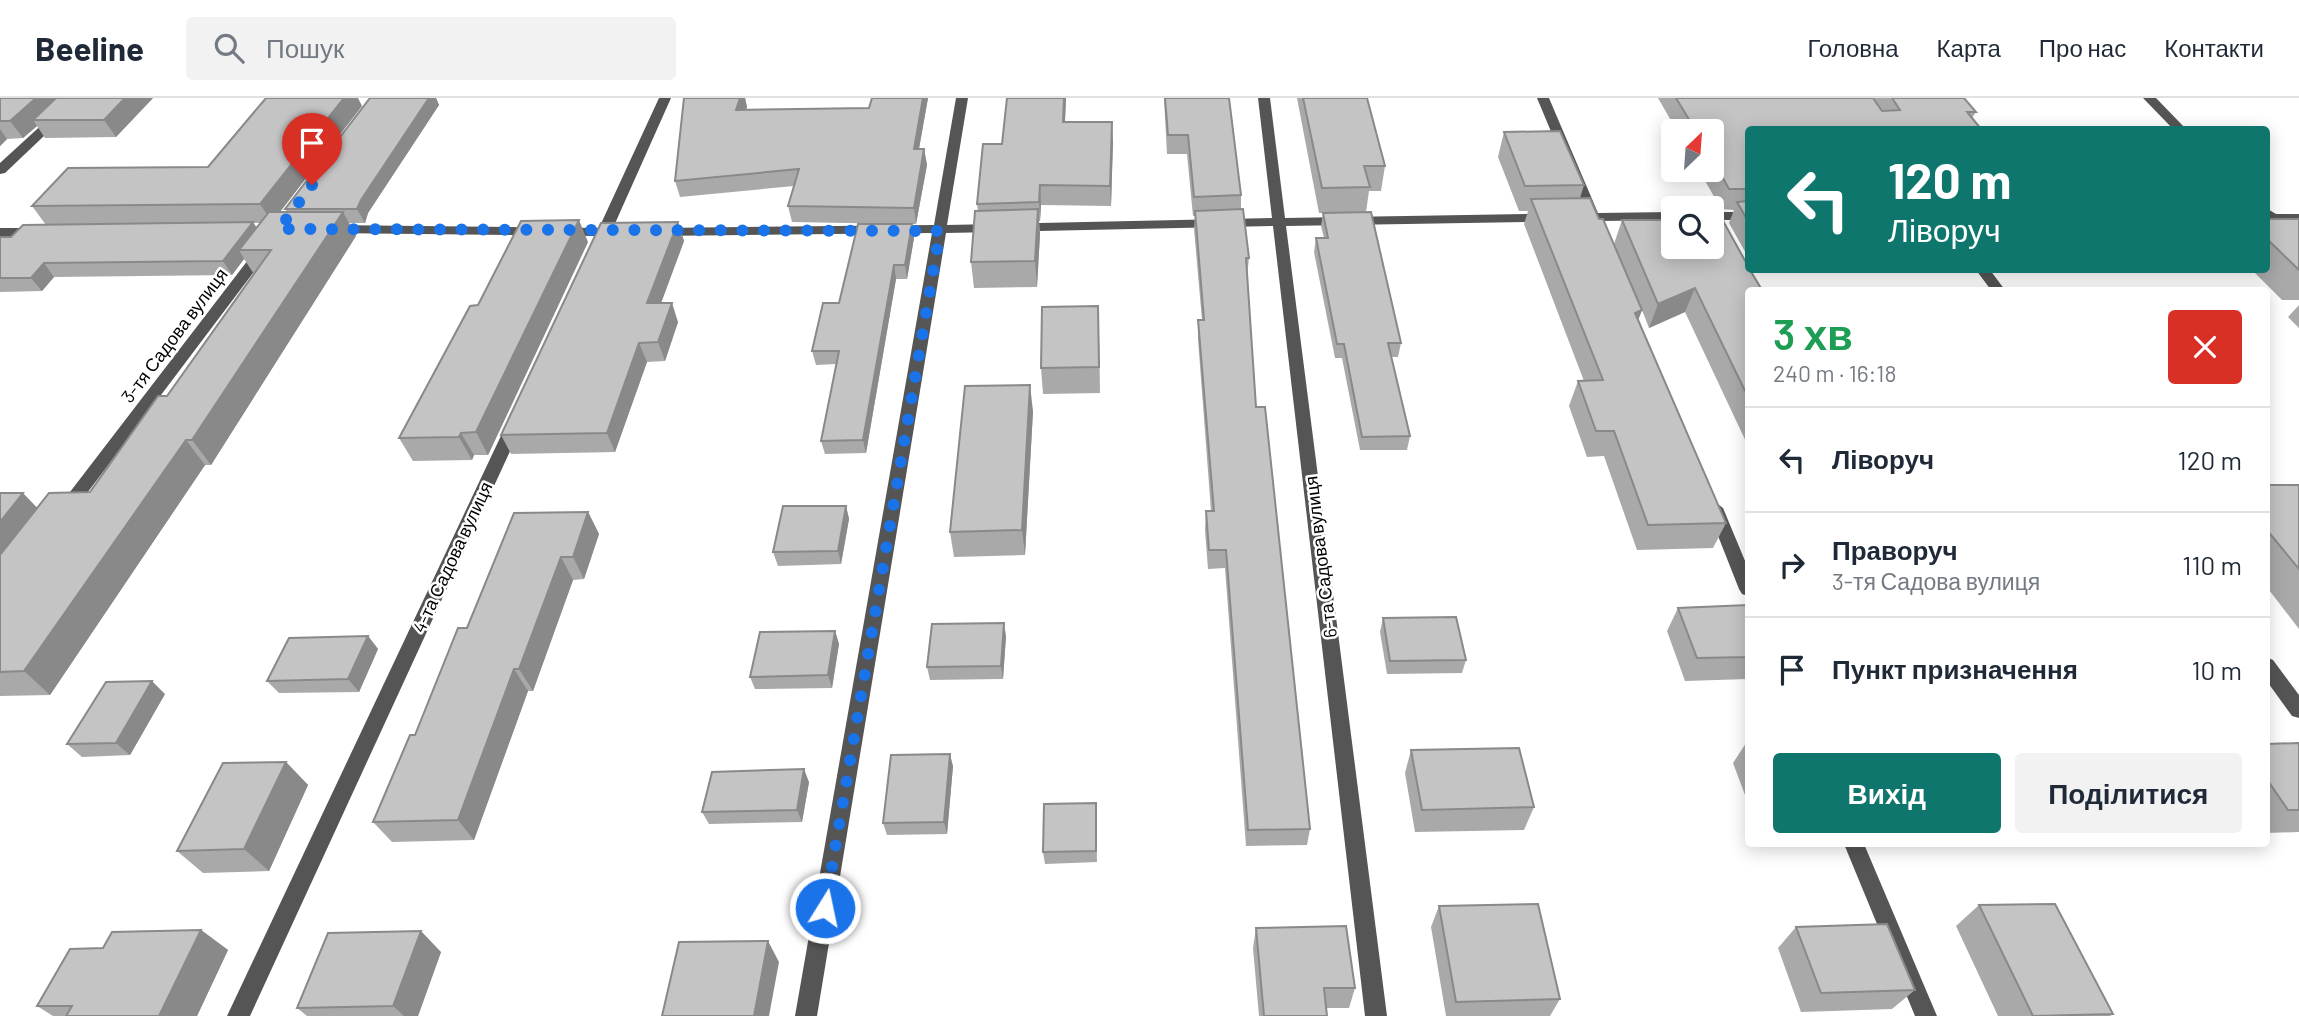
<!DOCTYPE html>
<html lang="uk">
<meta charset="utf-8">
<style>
:root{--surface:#fff;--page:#f2f2f3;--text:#1f2937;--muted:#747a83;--line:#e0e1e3;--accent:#0f766e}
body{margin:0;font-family:Barlow,sans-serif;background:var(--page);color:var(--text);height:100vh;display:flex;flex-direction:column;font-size:26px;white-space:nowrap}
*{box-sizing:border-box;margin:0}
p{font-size:23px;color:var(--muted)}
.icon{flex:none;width:38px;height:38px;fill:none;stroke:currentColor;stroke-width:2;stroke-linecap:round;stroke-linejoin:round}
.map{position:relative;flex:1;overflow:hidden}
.side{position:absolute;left:1745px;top:189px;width:525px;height:560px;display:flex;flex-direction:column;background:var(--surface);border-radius:7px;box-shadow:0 4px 18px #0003}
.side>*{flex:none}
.guide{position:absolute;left:1745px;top:28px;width:525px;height:147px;border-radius:7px;box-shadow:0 4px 18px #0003;background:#0f766e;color:#fff;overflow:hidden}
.needle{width:46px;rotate:25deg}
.controls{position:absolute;left:1661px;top:21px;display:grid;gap:14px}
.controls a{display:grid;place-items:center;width:63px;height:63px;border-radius:7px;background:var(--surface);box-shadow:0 4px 18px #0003;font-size:35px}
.pin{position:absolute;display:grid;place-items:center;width:60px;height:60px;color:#fff;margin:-72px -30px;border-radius:50% 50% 50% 0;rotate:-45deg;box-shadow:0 0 7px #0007}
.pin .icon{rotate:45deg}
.me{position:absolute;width:77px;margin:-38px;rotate:10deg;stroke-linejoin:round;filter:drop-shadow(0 0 5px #0008)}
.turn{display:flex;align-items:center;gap:24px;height:147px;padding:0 28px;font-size:32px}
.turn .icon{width:91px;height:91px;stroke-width:2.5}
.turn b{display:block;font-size:49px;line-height:60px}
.round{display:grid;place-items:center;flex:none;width:74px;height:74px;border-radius:7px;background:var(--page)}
.headline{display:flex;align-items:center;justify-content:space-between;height:119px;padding:0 28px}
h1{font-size:42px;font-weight:600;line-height:52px;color:#1e9e55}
.action{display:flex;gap:14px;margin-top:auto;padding:14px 28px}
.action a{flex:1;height:80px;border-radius:7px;background:var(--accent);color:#fff;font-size:28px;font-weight:600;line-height:80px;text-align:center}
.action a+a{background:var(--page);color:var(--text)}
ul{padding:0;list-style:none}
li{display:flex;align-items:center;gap:21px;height:105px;padding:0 28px;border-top:2px solid var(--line)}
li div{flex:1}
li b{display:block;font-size:26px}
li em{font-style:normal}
header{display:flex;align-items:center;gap:42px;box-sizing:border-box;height:98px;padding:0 35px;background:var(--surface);border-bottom:2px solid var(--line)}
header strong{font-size:33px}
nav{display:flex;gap:38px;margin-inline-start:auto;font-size:24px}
.search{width:490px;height:63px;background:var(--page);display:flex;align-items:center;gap:18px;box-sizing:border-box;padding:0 24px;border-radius:7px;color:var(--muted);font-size:26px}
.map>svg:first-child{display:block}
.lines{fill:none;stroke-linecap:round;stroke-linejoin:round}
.minor{fill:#555;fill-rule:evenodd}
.wall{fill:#a9a9a9;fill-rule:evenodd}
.shaded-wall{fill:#898989}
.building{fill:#c4c4c4;stroke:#898989;stroke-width:2}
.route{stroke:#1a73e8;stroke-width:12;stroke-dasharray:0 21.6}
.labels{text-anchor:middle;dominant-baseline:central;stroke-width:5;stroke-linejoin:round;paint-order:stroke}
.street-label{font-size:18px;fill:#000;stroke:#fff}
</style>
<header>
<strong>Beeline</strong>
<div class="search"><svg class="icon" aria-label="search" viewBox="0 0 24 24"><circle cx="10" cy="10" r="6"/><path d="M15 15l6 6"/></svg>Пошук</div>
<nav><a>Головна</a><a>Карта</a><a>Про нас</a><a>Контакти</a></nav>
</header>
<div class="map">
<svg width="2299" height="918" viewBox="0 0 2299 918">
<rect width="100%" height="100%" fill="#fff"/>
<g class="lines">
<path class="minor" d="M 71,0 L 84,0 L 5,75 L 0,76 L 0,65 Z
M 659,0 L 671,0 L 613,130 L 626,134 L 619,138 L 609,138 L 606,144 L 596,144 L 596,138 L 329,135 L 322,131 L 329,127 L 599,130 Z
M 956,0 L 968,0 L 947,127 L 1272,120 L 1258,0 L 1270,0 L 1285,120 L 1585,115 L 1537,0 L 1549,0 L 1598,115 L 1673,114 L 1673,122 L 1602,123 L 1595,127 L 1588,123 L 1286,128 L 1387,918 L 1365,918 L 1273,128 L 946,135 L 817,918 L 795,918 L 932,135 L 658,138 L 651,134 L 658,130 L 934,127 Z
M 2143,0 L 2156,0 L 2187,32 L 2174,32 Z
M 2266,110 L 2276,116 L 2299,116 L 2299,124 L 2284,124 L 2299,138 L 2299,150 L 2266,124 Z
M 1712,114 L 1748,114 L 1748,122 L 1712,122 Z
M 0,130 L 38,130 L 45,134 L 38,138 L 0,138 Z
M 263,148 L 270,152 L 268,155 L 72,415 L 60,415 L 58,411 L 60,407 L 258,149 Z
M 1976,172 L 1990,172 L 2005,192 L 1991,192 Z
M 515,320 L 523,325 L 250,918 L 227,918 L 507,325 Z
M 1715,404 L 1723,410 L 1748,470 L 1748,498 L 1742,496 L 1739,491 L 1707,410 Z
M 2266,559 L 2273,562 L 2299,597 L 2299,620 L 2292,618 L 2266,582 Z
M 1844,746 L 1864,746 L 1937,918 L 1915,918 Z"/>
</g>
<path class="wall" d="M 0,0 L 153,0 L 116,39 L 45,40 L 37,28 L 23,40 L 7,41 L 0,48 Z
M 370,0 L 436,0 L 439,7 L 368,115 L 365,125 L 349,125 L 356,138 L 211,367 L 205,367 L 50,597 L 0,598 L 0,395 L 37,410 L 90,394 L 167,298 L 254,176 L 244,161 L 232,177 L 54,179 L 42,193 L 0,194 L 0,139 L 11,139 L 46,127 L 32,108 L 208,69 L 362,8 L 280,114 L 287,114 L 285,111 ZM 253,125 L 260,125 L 256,129 Z
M 684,0 L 745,0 L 747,9 L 746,12 L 869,10 L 872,0 L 928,0 L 919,51 L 924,51 L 927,67 L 916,126 L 912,126 L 914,140 L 907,181 L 896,181 L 866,355 L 825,356 L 821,343 L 836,266 L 816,267 L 812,253 L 839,205 L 903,126 L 792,124 L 788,108 L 794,88 L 680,99 L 675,83 Z
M 1007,0 L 1066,0 L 1065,24 L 1113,43 L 1111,108 L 1041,107 L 1040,123 L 1039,123 L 1040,136 L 1037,189 L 974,190 L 971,164 L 978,113 L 977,106 L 1002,46 Z
M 1164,0 L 1229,0 L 1241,97 L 1241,111 L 1249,160 L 1247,178 L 1256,309 L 1310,731 L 1307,747 L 1246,748 L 1225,470 L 1208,471 L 1205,432 L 1206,413 L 1211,413 L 1198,241 L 1198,222 L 1202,222 L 1194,131 L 1195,118 L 1193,118 L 1187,56 L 1167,56 Z
M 1297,0 L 1367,0 L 1385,68 L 1381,93 L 1369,93 L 1366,114 L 1401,245 L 1398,259 L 1391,259 L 1410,338 L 1407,352 L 1360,352 L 1342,260 L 1335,260 L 1314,154 L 1316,140 L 1324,140 L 1321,128 L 1323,115 L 1319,115 Z
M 1658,0 L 1964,0 L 1976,14 L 1972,20 L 1748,32 L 1748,159 L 1729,125 L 1734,112 L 1721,111 L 1699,72 L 1712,72 L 1712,33 L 1677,33 Z
M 1504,34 L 1584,87 L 1580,100 L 1599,121 L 1614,146 L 1622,122 L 1748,192 L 1748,348 L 1685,214 L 1649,230 L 1642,212 L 1638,222 L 1726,425 L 1713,450 L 1637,452 L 1604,358 L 1587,359 L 1569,308 L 1578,283 L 1584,283 L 1524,126 L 1528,113 L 1519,113 L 1498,59 Z
M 2266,121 L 2299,121 L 2299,202 L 2282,202 L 2252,172 L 2266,172 Z
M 678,124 L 684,143 L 661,205 L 678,224 L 665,263 L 647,264 L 615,354 L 511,356 L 501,337 Z
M 588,144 L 488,357 L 474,357 L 472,362 L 413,363 L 399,340 L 478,207 Z
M 2299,207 L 2299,230 L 2288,219 Z
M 1099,234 L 1100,295 L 1043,296 L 1041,270 Z
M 1033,313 L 1025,457 L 954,459 L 950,434 Z
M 2266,387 L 2299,387 L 2299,531 L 2266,488 Z
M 846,408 L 849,421 L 841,466 L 778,468 L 773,454 Z
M 588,414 L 599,436 L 584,481 L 573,482 L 533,593 L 528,593 L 474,742 L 392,744 L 373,724 L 467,530 Z
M 1748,507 L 1748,581 L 1685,583 L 1667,533 L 1678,510 Z
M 1383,520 L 1466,562 L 1462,575 L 1387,576 L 1380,534 Z
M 835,533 L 839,546 L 832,590 L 755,591 L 750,579 Z
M 368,538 L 378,551 L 359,594 L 279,595 L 267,583 Z
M 1006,538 L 1003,581 L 930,582 L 927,569 Z
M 165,596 L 130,657 L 82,659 L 67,646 Z
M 1748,642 L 1748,705 L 1733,665 Z
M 2299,645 L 2299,734 L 2266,735 L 2266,646 Z
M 1411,652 L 1534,709 L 1524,732 L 1415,734 L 1405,675 Z
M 286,664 L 308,687 L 269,773 L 203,775 L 177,753 Z
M 953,668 L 947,736 L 887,737 L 883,725 Z
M 809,684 L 802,724 L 709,726 L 702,714 Z
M 1096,705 L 1097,764 L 1045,766 L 1043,754 Z
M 1979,807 L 2113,916 L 2110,918 L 1998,918 L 1956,828 Z
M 1439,808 L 1560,901 L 1550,918 L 1446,918 L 1431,829 Z
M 1796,829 L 1915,892 L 1892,911 L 1801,914 L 1778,850 Z
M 1256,830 L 1355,890 L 1349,910 L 1326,910 L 1327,918 L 1259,918 L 1253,850 Z
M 201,832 L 228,852 L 197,918 L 53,918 L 37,908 L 103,850 Z
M 441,854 L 418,918 L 307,918 L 297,910 Z"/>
<path class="shaded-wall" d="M 36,0 L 68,0 L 33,22 L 37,28 L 23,40 L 10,23 Z
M 125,0 L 153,0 L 116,39 L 104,22 Z
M 340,0 L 358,0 L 362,8 L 272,124 L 260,106 Z
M 429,0 L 436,0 L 439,7 L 368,115 L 365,125 L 357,111 L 361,102 Z
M 740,0 L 745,0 L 747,9 L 740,27 L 736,12 Z
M 923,0 L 928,0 L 916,67 L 914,51 Z
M 1064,0 L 1066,0 L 1064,43 L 1063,24 Z
M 1112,24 L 1113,43 L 1111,108 L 1110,88 Z
M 0,31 L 7,41 L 0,48 Z
M 924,51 L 927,67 L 916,126 L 914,110 Z
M 1040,87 L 1041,107 L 1040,123 L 1039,104 Z
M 1038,111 L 1040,136 L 1037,189 L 1035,163 Z
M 343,114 L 356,138 L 211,367 L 192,342 Z
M 579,122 L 588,144 L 488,357 L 476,334 Z
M 253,124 L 262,138 L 239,152 L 244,161 L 232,177 L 223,163 Z
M 678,124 L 684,143 L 654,224 L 647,205 Z
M 912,126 L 914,140 L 907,181 L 905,167 Z
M 44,165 L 54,179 L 42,193 L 31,180 Z
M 894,167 L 896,181 L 866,355 L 863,342 Z
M 1695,190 L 1685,214 L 1649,230 L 1658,206 Z
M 672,205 L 678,224 L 665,263 L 658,244 Z
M 1642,212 L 1632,238 L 1635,215 Z
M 639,245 L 647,264 L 615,354 L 607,335 Z
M 1030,287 L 1033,313 L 1025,457 L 1022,432 Z
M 461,335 L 474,357 L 472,362 L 459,339 Z
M 186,342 L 205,367 L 50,597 L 24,573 Z
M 23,395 L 46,419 L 0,480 L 0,424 Z
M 846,408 L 849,421 L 841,466 L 838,453 Z
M 588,414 L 599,436 L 584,481 L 573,459 Z
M 561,459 L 573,482 L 533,593 L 519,571 Z
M 1004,525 L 1006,538 L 1003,581 L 1001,568 Z
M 835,533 L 839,546 L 832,590 L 828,577 Z
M 368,538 L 378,551 L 359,594 L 348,581 Z
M 514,571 L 528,593 L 474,742 L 458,722 Z
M 152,583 L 165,596 L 130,657 L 116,645 Z
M 950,656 L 953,668 L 947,736 L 944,724 Z
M 286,664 L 308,687 L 269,773 L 244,751 Z
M 804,671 L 809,684 L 802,724 L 797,712 Z
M 201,832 L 228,852 L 197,918 L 159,918 Z
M 421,833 L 441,854 L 418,918 L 404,918 L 393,908 Z
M 768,843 L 779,864 L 769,918 L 754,918 Z"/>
<path class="building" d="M 0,0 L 36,0 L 10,23 L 0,23 Z
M 56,0 L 125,0 L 104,22 L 33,22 Z
M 266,0 L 344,0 L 260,106 L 32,108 L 68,70 L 208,69 Z
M 370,0 L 429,0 L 361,102 L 357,111 L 285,111 Z
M 684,0 L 740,0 L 736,12 L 869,10 L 872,0 L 923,0 L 914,51 L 924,51 L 914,110 L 788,108 L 799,71 L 675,83 Z
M 1007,0 L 1064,0 L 1063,24 L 1112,24 L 1110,88 L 1040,87 L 1039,104 L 977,106 L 983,46 L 1002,46 Z
M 1165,0 L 1229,0 L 1241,97 L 1194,99 L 1188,37 L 1168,37 Z
M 1303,0 L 1367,0 L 1385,68 L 1364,68 L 1370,89 L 1322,90 Z
M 1676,0 L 1873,0 L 1882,13 L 1900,12 L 1892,0 L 1964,0 L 1976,14 L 1967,14 L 1982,32 L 1748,32 L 1748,91 L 1729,91 L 1712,60 L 1712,33 L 1696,33 Z
M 1560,33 L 1584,87 L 1525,88 L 1504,34 Z
M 1590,100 L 1599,121 L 1603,121 L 1642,212 L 1635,215 L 1726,425 L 1648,427 L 1614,333 L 1596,333 L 1578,283 L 1603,282 L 1531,101 Z
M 1748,103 L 1748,123 L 1737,104 Z
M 1038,111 L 1035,163 L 971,164 L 975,113 Z
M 1243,111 L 1249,160 L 1246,160 L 1256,309 L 1265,309 L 1310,731 L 1248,732 L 1226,452 L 1209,452 L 1206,413 L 1214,413 L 1198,222 L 1204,222 L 1195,113 Z
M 269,114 L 343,114 L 192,342 L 186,342 L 24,573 L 0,574 L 0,457 L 49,395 L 90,394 L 158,298 L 167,298 L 271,152 L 239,152 Z
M 1371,114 L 1401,245 L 1388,245 L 1410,338 L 1362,339 L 1344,246 L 1337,246 L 1316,140 L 1328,140 L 1323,115 Z
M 1712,121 L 1722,121 L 1748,168 L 1748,172 L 1750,172 L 1762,192 L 1748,192 L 1748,299 L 1695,190 L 1658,206 L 1622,122 L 1673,122 L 1673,149 L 1712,149 Z
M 2266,121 L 2299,121 L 2299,172 L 2266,140 Z
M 579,122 L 476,334 L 461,335 L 459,339 L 399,340 L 470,208 L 478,207 L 521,123 Z
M 253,124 L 223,163 L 44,165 L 31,180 L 0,180 L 0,139 L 11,139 L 23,127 Z
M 678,124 L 647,205 L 672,205 L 658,244 L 639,245 L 607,335 L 501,337 L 601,125 Z
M 858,126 L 912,126 L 905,167 L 894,167 L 863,342 L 821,343 L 839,253 L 812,253 L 823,205 L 839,205 Z
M 1098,208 L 1099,269 L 1041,270 L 1042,209 Z
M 1030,287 L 1022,432 L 950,434 L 965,288 Z
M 2266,387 L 2299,387 L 2299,471 L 2266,431 Z
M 0,395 L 23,395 L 0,424 Z
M 783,408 L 846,408 L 838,453 L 773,454 Z
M 588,414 L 573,459 L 561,459 L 519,571 L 514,571 L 458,722 L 373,724 L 410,637 L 415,637 L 458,530 L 467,530 L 514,415 Z
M 1748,507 L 1748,559 L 1697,560 L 1678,510 Z
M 1456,519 L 1466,562 L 1390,563 L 1383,520 Z
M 1004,525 L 1001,568 L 927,569 L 932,526 Z
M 835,533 L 828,577 L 750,579 L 760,534 Z
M 368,538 L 348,581 L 267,583 L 289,540 Z
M 152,583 L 116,645 L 67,646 L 106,584 Z
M 2299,645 L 2299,712 L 2288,712 L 2266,680 L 2266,646 Z
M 1519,650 L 1534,709 L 1422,712 L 1411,652 Z
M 950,656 L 944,724 L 883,725 L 891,657 Z
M 286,664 L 244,751 L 177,753 L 223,665 Z
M 804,671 L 797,712 L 702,714 L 712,674 Z
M 1096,705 L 1096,753 L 1043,754 L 1044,706 Z
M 1538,806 L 1560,901 L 1456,904 L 1439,808 Z
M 2055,806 L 2113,916 L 2033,918 L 1979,807 Z
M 1887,826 L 1915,892 L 1821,895 L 1796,829 Z
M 1346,828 L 1355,890 L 1324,890 L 1327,918 L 1264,918 L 1256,830 Z
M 201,832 L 159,918 L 66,918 L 72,908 L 37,908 L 70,851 L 103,850 L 112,834 Z
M 421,833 L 393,908 L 297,910 L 328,835 Z
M 768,843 L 754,918 L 662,918 L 679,844 Z"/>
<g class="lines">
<path class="route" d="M 312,87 L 279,131 L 940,133 L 825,810"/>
</g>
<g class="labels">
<g class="street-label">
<text transform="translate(174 237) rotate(-53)">3-тя Садова вулиця</text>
<text transform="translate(452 459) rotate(-65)">4-та Садова вулиця</text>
<text transform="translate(1320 459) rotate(-97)">6-та Садова вулиця</text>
</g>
</g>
</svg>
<div class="controls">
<a><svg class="needle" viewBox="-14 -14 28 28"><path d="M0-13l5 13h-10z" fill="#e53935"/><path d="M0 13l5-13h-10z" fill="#747a83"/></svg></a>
<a><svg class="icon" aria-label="search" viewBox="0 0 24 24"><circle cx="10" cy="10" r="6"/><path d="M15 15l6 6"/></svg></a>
</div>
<div class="pin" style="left:312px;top:87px;background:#d93025"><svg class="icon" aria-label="arrive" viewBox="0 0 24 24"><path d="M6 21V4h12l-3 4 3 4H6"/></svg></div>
<svg class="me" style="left:825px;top:810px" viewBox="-20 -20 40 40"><circle r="17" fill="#1a73e8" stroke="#fff" stroke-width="3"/><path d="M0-11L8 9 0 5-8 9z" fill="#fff"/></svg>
<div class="guide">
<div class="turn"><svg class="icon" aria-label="left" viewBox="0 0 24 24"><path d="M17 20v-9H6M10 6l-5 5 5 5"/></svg><div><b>120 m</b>Ліворуч</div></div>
</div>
<section class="side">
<div class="headline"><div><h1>3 хв</h1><p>240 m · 16:18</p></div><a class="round" style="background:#d93025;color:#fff"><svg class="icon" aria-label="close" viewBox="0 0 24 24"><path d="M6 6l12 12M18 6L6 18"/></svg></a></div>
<ul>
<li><svg class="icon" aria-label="left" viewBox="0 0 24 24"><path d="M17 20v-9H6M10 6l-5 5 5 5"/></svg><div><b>Ліворуч</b></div><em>120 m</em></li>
<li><svg class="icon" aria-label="right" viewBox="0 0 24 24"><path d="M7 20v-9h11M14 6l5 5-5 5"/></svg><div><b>Праворуч</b><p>3-тя Садова вулиця</p></div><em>110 m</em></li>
<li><svg class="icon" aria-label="arrive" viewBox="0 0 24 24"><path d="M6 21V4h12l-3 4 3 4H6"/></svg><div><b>Пункт призначення</b></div><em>10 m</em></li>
</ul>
<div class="action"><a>Вихід</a><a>Поділитися</a></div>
</section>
</div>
